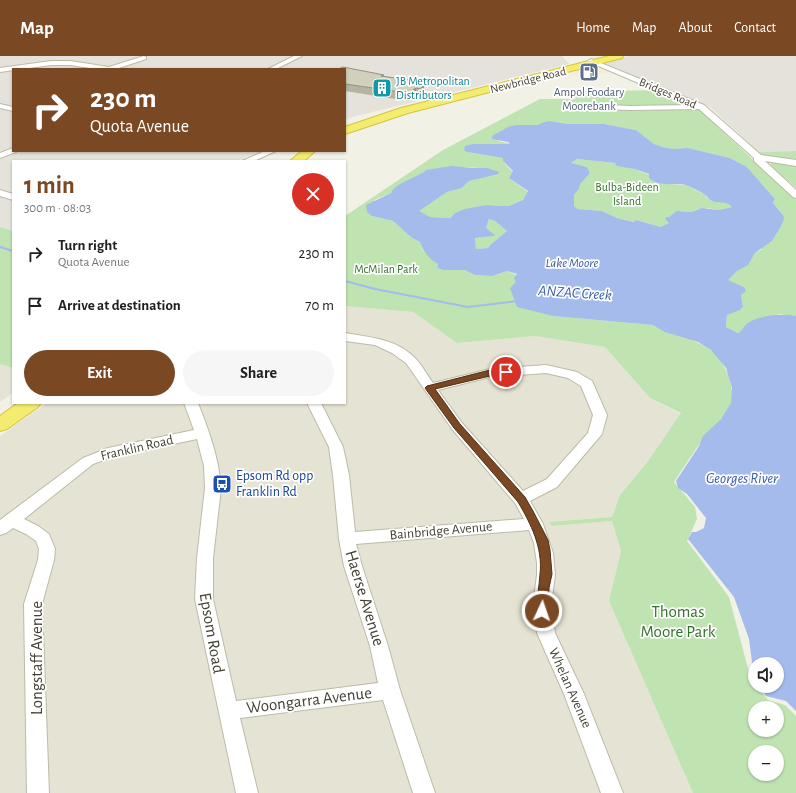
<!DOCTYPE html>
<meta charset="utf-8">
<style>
:root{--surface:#fff;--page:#f6f6f6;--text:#202124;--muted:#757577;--accent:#7b4824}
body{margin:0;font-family:"Alegreya Sans",sans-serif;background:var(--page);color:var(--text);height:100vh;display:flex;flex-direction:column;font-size:15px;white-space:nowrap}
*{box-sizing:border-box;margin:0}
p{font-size:13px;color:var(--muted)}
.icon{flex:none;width:22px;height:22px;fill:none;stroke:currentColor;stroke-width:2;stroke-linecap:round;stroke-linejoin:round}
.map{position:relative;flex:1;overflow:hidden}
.side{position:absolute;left:12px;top:104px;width:334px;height:244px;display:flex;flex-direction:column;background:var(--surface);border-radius:0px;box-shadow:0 1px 3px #0004}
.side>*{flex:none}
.top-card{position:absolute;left:12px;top:12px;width:334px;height:84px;border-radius:0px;box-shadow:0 1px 3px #0004;background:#7b4824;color:#fff;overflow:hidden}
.controls{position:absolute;left:748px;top:601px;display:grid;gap:8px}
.controls a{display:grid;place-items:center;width:36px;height:36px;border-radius:50%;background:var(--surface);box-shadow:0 1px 3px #0004;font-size:20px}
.pin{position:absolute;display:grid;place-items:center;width:34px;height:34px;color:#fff;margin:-17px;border:2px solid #fff;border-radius:50%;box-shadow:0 1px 4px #0007}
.me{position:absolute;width:44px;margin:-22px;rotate:3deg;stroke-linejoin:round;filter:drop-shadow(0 0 3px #0008)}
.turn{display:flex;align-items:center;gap:14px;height:84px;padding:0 12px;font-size:18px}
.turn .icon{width:52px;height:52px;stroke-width:2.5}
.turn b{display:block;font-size:28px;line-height:34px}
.round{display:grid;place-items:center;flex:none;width:42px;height:42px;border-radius:21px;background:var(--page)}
.head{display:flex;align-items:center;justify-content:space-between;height:68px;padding:0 12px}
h1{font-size:24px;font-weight:700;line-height:30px;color:var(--accent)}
.cta{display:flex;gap:8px;margin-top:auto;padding:8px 12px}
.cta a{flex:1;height:46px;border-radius:24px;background:var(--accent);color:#fff;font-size:16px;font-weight:700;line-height:46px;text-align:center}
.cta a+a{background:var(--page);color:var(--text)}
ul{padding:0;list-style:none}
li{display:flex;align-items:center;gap:12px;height:52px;padding:0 12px}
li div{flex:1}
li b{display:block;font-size:15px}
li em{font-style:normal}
header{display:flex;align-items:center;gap:24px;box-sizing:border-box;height:56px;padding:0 20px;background:var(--accent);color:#fff}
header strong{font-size:19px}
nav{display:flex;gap:22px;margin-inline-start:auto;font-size:14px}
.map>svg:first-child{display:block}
.residential{fill:#e5e4d4}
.commercial{fill:#f2eed2}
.industrial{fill:#e4e2da}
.green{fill:#bfe3b1;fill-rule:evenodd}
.water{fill:#a5bbeb;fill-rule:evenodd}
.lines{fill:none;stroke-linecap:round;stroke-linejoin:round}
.stream-far1{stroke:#a5bbeb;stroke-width:1.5}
.stream{stroke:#a5bbeb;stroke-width:2}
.minor-casing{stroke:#bcbba9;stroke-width:2}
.highway-casing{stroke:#d2c53f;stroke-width:2}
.minor{fill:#fff;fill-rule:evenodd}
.highway{fill:#f4ec6e;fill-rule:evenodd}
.wall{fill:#b5b3a2}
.shaded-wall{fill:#939284}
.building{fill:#d2d0bc;stroke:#939284}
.route{fill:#7b4824;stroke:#502f17}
.labels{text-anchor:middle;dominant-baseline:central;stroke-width:3.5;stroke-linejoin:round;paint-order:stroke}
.far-street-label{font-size:12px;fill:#444236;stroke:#fff}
.far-culture-label{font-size:12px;fill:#0d838f;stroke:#fff;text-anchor:start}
.far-service-label{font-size:12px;fill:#4e5e75;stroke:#fff}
.far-park-label{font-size:12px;fill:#34712d;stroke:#fff}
.far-water-label{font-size:13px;font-style:italic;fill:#3659a8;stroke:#fff}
.street-label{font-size:14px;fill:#444236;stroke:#fff}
.transit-label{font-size:14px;fill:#164399;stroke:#fff;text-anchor:start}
.water-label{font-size:15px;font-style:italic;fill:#3659a8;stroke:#fff}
.near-street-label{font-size:17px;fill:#444236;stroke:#fff}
.near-park-label{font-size:17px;fill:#34712d;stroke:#fff}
</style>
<header>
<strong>Map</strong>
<nav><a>Home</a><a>Map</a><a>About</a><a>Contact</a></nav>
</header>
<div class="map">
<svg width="796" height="737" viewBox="0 0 796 737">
<rect width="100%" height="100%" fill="#f2f1e6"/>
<path class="residential" d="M 345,250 L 413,256 L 457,287 L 535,280 L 605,291 L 650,342 L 681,358 L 648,405 L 620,439 L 612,461 L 550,466 L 552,470 L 612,465 L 621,495 L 609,545 L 693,737 L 0,737 L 0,380 L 47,347 L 345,347 Z
M 0,308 L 13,312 L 13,337 L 0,346 Z"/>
<path class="commercial" d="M 594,10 L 610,16 L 588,19 L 568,16 Z"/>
<path class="industrial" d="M 0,0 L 562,0 L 569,8 L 356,60 L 345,64 L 345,13 L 13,13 L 13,95 L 263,95 L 236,105 L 13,105 L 13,175 L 0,171 Z
M 628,0 L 796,0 L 796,95 L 759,96 L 710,51 L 604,7 Z"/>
<path class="green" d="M 654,34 L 700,54 L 796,144 L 796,260 L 780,258 L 738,277 L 726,271 L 727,259 L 743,249 L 741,239 L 744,231 L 727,224 L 737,215 L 748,208 L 755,197 L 761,194 L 783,159 L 773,147 L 775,143 L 747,111 L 730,102 L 688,92 L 672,93 L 663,91 L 654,88 L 636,74 L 604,68 L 569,68 L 557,66 L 541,67 L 538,69 L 516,69 L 498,85 L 511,88 L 473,88 L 467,96 L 503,102 L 505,108 L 513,116 L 509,122 L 528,136 L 523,144 L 509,150 L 486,149 L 455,157 L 450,162 L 430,161 L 418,155 L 447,136 L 462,132 L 469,125 L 477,123 L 493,113 L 466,111 L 424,116 L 393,133 L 391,137 L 374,144 L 372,160 L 393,165 L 412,182 L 420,186 L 423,194 L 438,208 L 437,212 L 443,214 L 464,214 L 475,219 L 492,220 L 507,215 L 517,219 L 515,222 L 553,260 L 653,269 C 671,280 692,281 709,293 C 723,302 736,330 731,347 C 728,358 718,365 711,373 C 697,390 686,408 674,426 L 695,451 L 697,463 L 687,485 L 729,541 L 750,620 L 755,627 L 755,630 L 757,630 L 768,644 L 785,649 L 796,660 L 796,737 L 693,737 L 609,545 L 621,495 L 612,465 L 552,470 L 549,466 L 612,461 L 620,439 L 648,405 L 681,357 L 650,342 L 605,291 L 535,280 L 457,287 L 413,256 L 345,250 L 345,160 L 443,94 L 540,43 L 576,43 L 574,36 ZM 755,652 L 777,652 L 777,674 L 755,674 ZM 755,696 L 777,696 L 777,718 L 755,718 Z
M 796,95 L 796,104 L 758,100 L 759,96 Z
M 577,103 L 615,107 L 635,113 L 670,128 L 687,129 L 695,134 L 704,138 L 707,142 L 712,145 L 724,145 L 732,151 L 719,154 L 708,152 L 698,153 L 691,156 L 677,155 L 675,158 L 665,163 L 670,167 L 661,171 L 640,165 L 635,166 L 617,162 L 602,155 L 578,153 L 574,150 L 574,139 L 579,133 L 579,128 L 590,117 L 587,111 L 573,109 L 571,107 Z
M 773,106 L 796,108 L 796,132 L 770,109 Z
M 489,163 L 495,165 L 507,175 L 490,189 L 488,192 L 476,193 L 475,182 L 495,179 L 486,172 Z
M 0,171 L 13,175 L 13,312 L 0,308 Z"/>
<path class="water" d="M 549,65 L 569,68 L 604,68 L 636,74 L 654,88 L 663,91 L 672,93 L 688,92 L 730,102 L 747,111 L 775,143 L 773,147 L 783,159 L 784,163 L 781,170 L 772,185 L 755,197 L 748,209 L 737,215 L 728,224 L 744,231 L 746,235 L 741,239 L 743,250 L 740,254 L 727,259 L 726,271 L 738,277 L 742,274 C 749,259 782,257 796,260 L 796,655 L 786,645 L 766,640 L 760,630 L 777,630 L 777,608 L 755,608 L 754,622 L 749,583 L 734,541 L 688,483 L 692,476 L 696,476 L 704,472 L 706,462 L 687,438 L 678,432 L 676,425 L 699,390 L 703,380 L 721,363 L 731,347 L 732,332 L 726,312 L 711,294 L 698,286 L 665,276 L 653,269 L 553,260 L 517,251 L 510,232 L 516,226 L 514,222 L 517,218 L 507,215 L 492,220 L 475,219 L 464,214 L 443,214 L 437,212 L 438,208 C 429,203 423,195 420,186 L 412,182 L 393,165 L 372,160 L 367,156 L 366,149 L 391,137 L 393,133 L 400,128 L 424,116 L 426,114 L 452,110 L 473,112 L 488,112 L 499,116 L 498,118 L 469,125 L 462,132 L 447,136 L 419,155 L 430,161 L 450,162 L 455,157 L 465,153 L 486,149 L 509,150 L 523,144 L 528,135 L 509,122 L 513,115 L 503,105 L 503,102 L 467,96 L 464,94 L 465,90 L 473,88 L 510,88 L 508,86 L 492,83 L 492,80 L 508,71 L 516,69 L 538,69 L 541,67 ZM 577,103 L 615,107 L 617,110 L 635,113 L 649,118 L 649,122 C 659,132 674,126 686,129 C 688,130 704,137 705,139 C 708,141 708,143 712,145 C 721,148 724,144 732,151 L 719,154 L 702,152 L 691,156 L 677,155 L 669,161 L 666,161 L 665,163 L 669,167 L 661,171 L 636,164 L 634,166 L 617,162 L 602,155 L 578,153 L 574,150 L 574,139 L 579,133 L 580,128 L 590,117 L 587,111 L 571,107 ZM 489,163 L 495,165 L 507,175 L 490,189 L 488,192 L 476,193 L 475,182 L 493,180 L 495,179 L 486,172 Z"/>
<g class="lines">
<path class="stream-far1" d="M 0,191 L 2,191"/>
<path class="stream" d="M 0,191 L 13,195
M 345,225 L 375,233 L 468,251 L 518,245"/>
<defs>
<path id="minor" d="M 144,0 L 146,1 L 146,3 L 116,13 L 97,13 L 70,9 L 51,9 L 0,16 L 0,12 L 51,5 L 70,5 L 109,11 Z
M 294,0 L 302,0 L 276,13 L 268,13 Z
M 591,3 L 704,49 L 761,99 L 796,104 L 796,110 L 765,105 L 796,134 L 796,142 L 793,141 L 754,105 L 754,102 L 699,53 L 630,54 L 581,52 L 580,50 L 584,48 L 630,50 L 690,49 L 589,6 L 588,5 Z
M 0,48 L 13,51 L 13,55 L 0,52 Z
M 13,92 L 13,95 L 16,96 L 0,102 L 0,97 Z
M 265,95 L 276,95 L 254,105 L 242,105 Z
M 0,134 L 13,138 L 13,144 L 0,140 Z
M 345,277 C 369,281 397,283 415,302 C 422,309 427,319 433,327 L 490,313 L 546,309 L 577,316 L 592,325 L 607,359 L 602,378 L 557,431 L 530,445 L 543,468 L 553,497 L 555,519 L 551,549 L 555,577 L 584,638 L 623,737 L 601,737 L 564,638 L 537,577 L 533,549 L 537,519 L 537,507 L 534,487 L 529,474 L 356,488 L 362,510 L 388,590 L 400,634 L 435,737 L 413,737 L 383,644 L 240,662 L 258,737 L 236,737 L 195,543 L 197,502 L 205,432 L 204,410 L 197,383 L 112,401 L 93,408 L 24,463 L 38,470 L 49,478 L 55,493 L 54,504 L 42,548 L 49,737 L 27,737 L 24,548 L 38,504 L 39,493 L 36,485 L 26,478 L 13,472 L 6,477 L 0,479 L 0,464 L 83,402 L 108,392 L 194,374 L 184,347 L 198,347 C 209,375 219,402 221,432 L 213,502 L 213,543 L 236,645 L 378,627 L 370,590 L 344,510 L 339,483 L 333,419 L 329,391 L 307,347 L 321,347 L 343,391 L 349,419 L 355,476 L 524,463 L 515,447 L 452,373 L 406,307 L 392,297 L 375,289 L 345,285 ZM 546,317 L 568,322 L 581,330 L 593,359 L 588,377 L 547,423 L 523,435 L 462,367 L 438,334 L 490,321 Z"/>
<path id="highway" d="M 609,0 L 623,0 L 622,2 L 408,57 L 345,78 L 345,71 L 401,52 Z
M 302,95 L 315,95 L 304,105 L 290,105 Z
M 18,347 L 41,347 L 38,351 L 7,373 L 0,375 L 0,360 Z"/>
</defs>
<use href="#minor" class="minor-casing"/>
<use href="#highway" class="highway-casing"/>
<use href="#minor" class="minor"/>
<use href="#highway" class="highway"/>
</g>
<path class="wall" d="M 345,13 L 384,21 L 424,33 L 421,41 L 416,40 L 408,45 L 345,35 Z"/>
<path class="shaded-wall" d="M 424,26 L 424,33 L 421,41 L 421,33 Z
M 416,32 L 416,40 L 408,45 L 408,37 Z"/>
<path class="building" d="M 343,11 L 384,19 L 381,20 L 424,26 L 421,33 L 416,32 L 408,37 L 345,28 L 345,13 L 338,13 Z"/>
<path class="route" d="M 506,313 L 510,316 L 509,317 L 490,320 L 435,333 L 460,368 L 525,441 L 533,455 L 548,484 L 550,494 L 552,518 L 549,532 L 548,555 L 546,559 L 542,560 L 538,559 L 536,555 C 537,543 539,531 540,518 C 543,492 531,468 518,446 L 454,372 L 425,332 L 427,330 L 490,314 Z"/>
<defs>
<symbol id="fuel-square" viewBox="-11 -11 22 22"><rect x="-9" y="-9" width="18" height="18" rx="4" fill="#5c6f8a" stroke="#fff"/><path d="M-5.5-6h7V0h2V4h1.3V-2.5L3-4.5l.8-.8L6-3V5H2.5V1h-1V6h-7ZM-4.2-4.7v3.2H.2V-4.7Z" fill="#fff"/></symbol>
<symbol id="building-square" viewBox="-11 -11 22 22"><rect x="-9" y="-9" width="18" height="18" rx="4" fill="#0f9aa8" stroke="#fff"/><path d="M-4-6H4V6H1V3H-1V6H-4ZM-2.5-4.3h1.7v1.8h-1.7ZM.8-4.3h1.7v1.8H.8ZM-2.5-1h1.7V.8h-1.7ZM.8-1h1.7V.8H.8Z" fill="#fff"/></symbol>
<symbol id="bus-square" viewBox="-11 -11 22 22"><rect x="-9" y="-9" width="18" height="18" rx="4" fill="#1a4fb4" stroke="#fff"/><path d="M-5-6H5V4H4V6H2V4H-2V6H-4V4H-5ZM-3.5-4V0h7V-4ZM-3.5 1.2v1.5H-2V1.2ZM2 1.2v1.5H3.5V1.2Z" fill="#fff"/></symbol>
</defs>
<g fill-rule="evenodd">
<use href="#fuel-square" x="578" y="5" width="22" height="22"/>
<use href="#building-square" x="371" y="21" width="22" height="22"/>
<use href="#bus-square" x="211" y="417" width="22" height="22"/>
</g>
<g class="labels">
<g class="far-street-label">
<text transform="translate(528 24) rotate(-14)">Newbridge Road</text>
<text transform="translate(668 37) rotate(23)">Bridges Road</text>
</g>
<g class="far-culture-label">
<text x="396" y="25">JB Metropolitan<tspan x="396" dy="14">Distributors</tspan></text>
</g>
<g class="far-service-label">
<text x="589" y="36">Ampol Foodary<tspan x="589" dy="14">Moorebank</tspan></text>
</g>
<g class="far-park-label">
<text x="627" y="131">Bulba-Bideen<tspan x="627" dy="14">Island</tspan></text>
<text x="386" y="213">McMilan Park</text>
</g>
<g class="far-water-label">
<text x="572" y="207">Lake Moore</text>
</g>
<g class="street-label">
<text transform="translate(137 392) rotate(-13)">Franklin Road</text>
<text transform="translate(441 475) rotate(-5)">Bainbridge Avenue</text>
<text transform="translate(570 632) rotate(66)">Whelan Avenue</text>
</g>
<g class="transit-label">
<text x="236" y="420">Epsom Rd opp<tspan x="236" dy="16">Franklin Rd</tspan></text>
</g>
<g class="water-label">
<text transform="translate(575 237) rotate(4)">ANZAC Creek</text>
<text x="742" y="422">Georges River</text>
</g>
<g class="near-street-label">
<text transform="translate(365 542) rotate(73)">Haerse Avenue</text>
<text transform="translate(212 577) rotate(80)">Epsom Road</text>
<text transform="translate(36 602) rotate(-90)">Longstaff Avenue</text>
<text transform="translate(309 644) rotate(-7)">Woongarra Avenue</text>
</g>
<g class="near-park-label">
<text x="678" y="555">Thomas<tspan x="678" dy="20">Moore Park</tspan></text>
</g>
</g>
</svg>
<div class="controls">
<a><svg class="icon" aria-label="sound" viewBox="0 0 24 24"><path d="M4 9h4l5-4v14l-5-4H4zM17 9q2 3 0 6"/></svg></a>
<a>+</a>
<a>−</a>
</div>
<div class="pin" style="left:506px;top:316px;background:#d93025"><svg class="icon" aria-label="arrive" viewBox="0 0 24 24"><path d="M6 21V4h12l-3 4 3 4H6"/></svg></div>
<svg class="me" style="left:542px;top:555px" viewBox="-20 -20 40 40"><circle r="17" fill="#7b4824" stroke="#fff" stroke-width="3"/><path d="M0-11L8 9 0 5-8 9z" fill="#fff"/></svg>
<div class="top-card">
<div class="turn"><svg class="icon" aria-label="right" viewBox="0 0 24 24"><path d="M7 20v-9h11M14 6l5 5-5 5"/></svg><div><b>230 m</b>Quota Avenue</div></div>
</div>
<section class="side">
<div class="head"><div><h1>1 min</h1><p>300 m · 08:03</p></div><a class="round" style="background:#d93025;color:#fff"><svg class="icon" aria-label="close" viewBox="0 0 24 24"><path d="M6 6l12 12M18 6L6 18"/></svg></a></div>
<ul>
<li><svg class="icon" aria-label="right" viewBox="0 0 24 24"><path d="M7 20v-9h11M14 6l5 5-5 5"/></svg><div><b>Turn right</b><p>Quota Avenue</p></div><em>230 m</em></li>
<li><svg class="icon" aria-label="arrive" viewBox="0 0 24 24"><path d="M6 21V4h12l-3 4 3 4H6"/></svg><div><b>Arrive at destination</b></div><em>70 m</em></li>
</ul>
<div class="cta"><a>Exit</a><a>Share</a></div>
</section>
</div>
